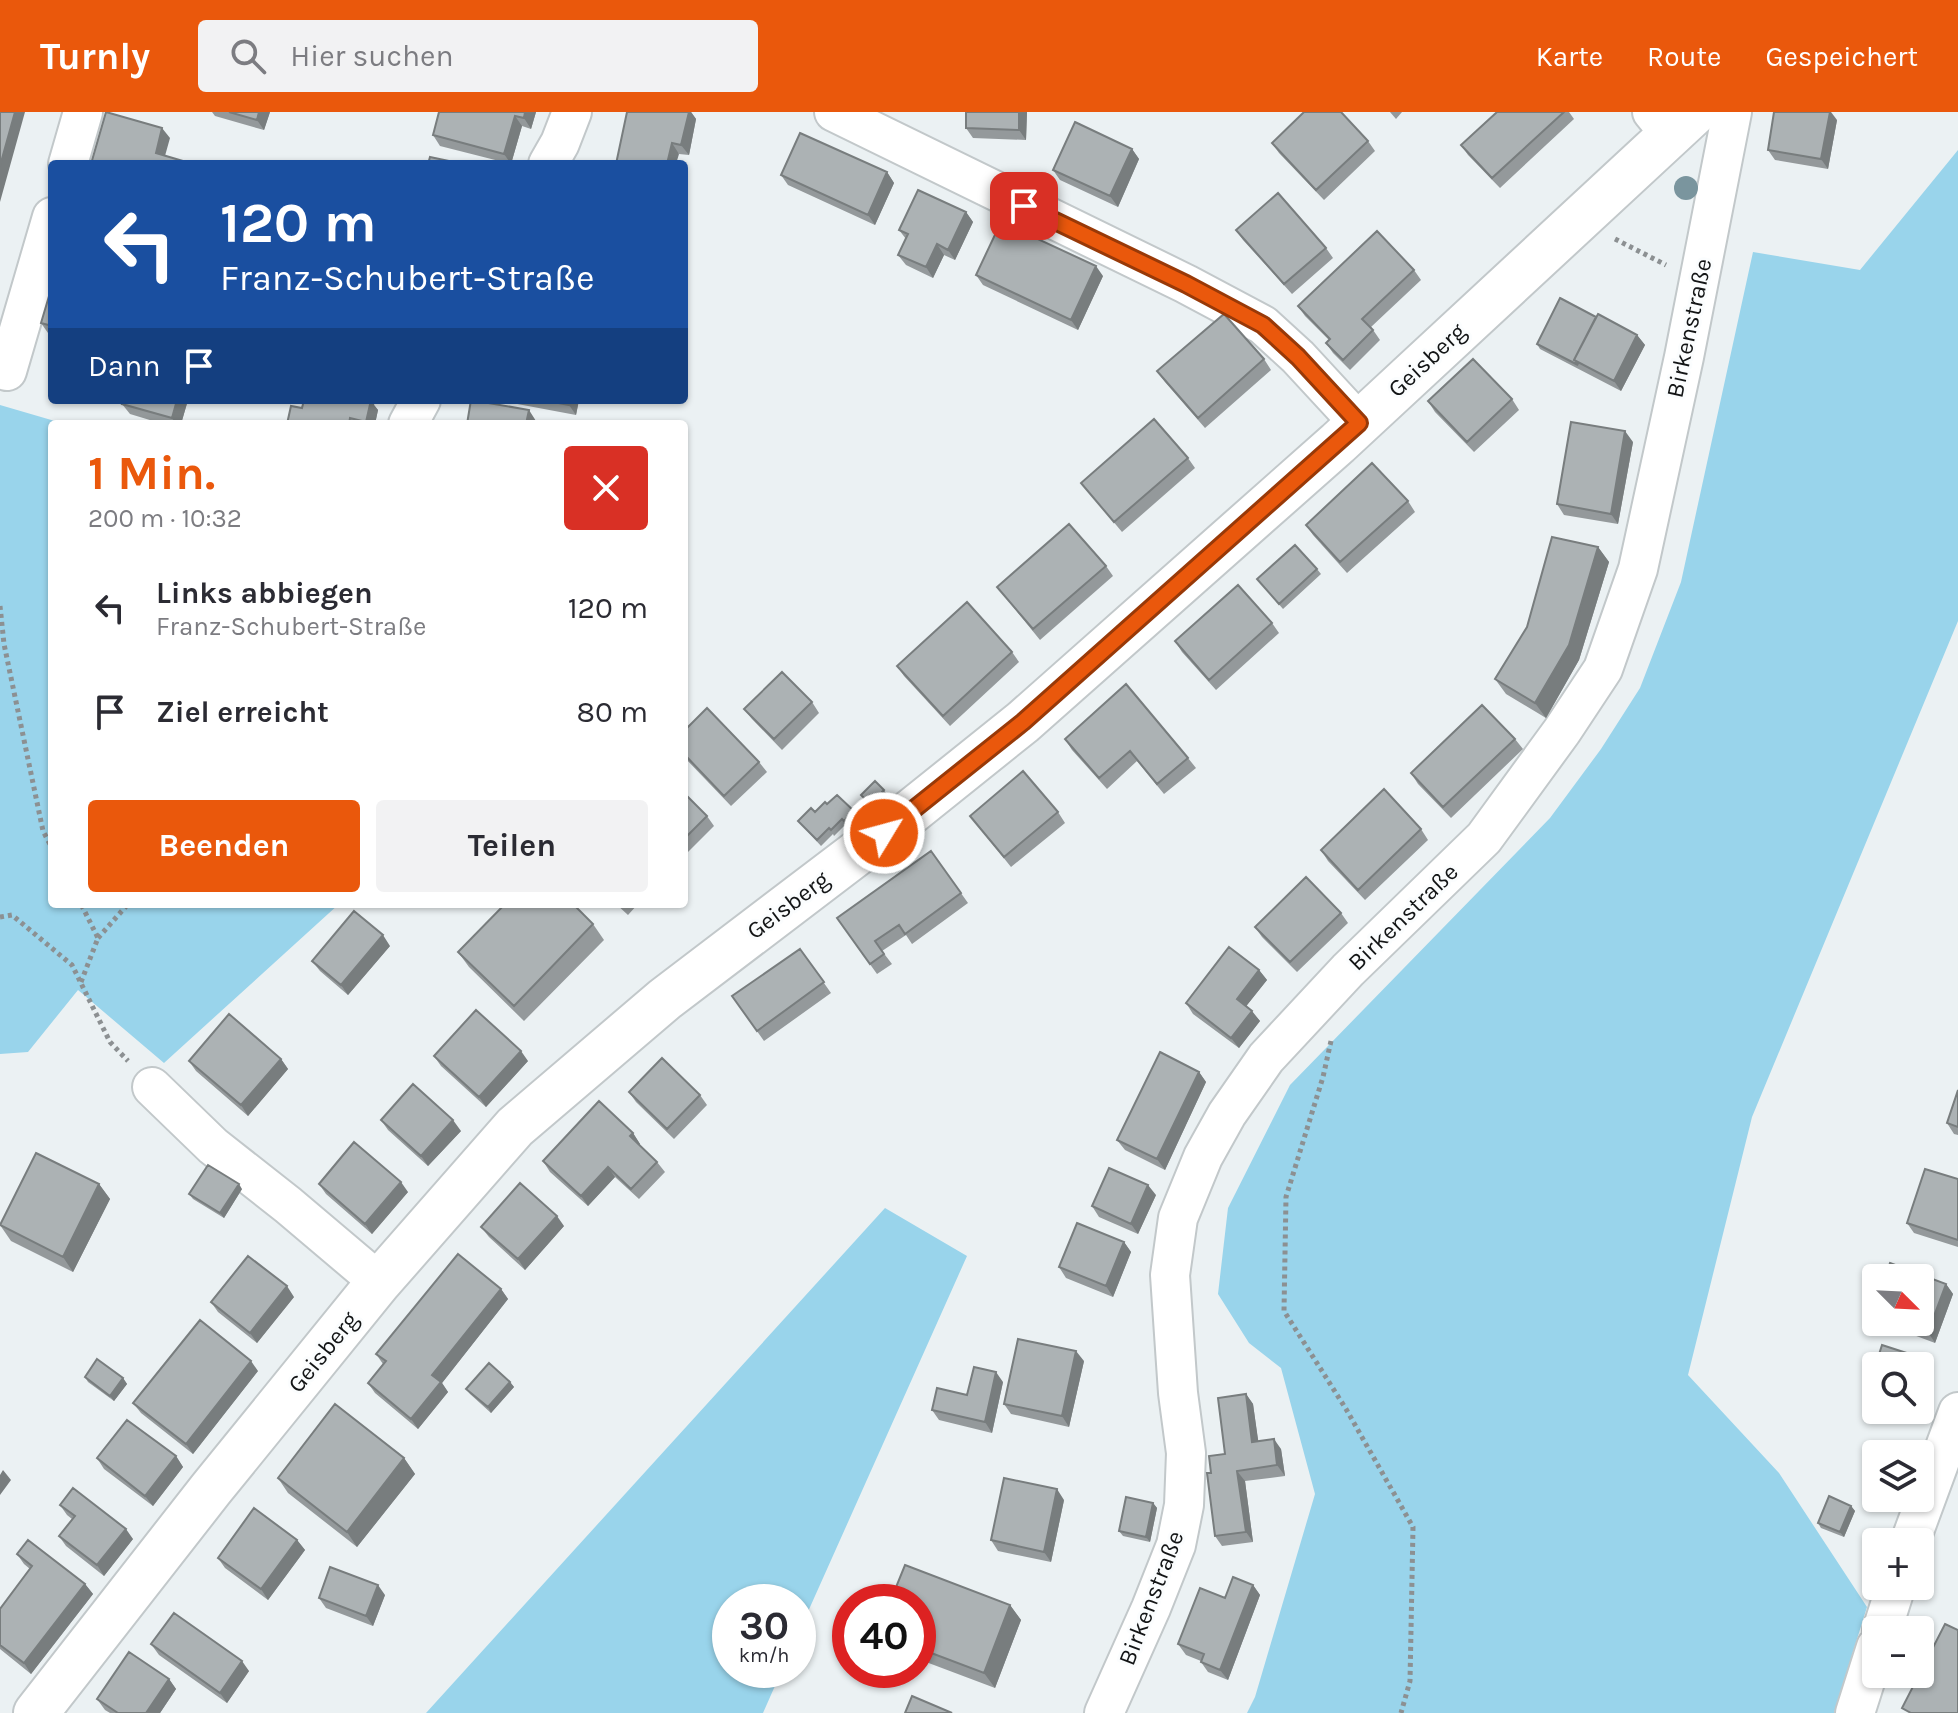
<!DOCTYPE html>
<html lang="de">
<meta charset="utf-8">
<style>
:root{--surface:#fff;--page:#f2f2f3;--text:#2b2b33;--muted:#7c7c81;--accent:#ea580c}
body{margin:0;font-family:Karla,sans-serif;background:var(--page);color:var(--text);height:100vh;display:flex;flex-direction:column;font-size:30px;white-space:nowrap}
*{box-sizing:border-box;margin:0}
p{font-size:26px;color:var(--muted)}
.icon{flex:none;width:44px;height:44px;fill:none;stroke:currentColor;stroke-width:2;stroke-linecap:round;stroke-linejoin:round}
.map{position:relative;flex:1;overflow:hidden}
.drawer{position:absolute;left:48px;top:308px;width:640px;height:488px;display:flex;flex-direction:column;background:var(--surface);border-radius:8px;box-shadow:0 2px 6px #0004}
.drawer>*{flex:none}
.hud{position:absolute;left:48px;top:48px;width:640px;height:244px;border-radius:8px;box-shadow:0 2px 6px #0004;background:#1a4fa0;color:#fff;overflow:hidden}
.needle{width:52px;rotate:114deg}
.fabs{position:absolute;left:1862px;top:1152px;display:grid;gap:16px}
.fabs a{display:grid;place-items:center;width:72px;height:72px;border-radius:8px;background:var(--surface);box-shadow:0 2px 6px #0004;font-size:40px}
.speed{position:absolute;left:712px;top:1472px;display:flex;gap:16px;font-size:40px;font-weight:700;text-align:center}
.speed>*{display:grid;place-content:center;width:104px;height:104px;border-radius:50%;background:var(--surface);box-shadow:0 2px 6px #0004;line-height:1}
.speed small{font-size:20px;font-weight:400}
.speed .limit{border:12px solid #d22;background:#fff;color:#111}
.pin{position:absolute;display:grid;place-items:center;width:68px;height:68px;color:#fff;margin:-34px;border-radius:16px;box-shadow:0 4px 12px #0006}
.me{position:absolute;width:88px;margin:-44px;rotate:53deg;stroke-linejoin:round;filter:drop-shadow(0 0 6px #0008)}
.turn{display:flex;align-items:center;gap:28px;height:168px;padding:0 40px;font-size:36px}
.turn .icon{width:104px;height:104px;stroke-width:2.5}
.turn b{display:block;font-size:56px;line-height:68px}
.then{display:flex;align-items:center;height:76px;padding:0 40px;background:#0003;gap:16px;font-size:30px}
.round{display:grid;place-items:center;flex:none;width:84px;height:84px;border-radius:8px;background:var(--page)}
.overview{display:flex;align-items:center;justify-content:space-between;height:136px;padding:0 40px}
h1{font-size:48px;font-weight:700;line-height:60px;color:var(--accent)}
.button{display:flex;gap:16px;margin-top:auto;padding:16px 40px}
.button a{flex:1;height:92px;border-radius:8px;background:var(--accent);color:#fff;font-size:32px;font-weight:700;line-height:92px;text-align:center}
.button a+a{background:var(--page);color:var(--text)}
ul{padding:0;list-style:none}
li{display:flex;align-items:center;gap:24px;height:104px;padding:0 40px}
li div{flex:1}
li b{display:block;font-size:30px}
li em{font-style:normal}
header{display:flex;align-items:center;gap:48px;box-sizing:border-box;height:112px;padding:0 40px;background:var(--accent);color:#fff}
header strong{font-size:38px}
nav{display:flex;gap:44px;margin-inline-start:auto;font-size:28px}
.search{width:560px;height:72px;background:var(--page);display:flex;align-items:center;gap:20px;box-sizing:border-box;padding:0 28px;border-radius:8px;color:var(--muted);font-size:30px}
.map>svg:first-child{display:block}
.green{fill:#99d4eb}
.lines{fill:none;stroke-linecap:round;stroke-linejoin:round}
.street-casing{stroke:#c2c8ca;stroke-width:42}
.secondary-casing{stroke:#c2c8ca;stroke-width:48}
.path{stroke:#8c9092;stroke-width:5;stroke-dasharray:4 4;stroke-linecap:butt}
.street{stroke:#fff;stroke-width:38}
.secondary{stroke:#fff;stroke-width:44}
.tree{fill:#7a959e}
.wall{fill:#94999b}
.shaded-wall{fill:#787d7e}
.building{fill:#acb2b4;stroke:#787d7e;stroke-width:2}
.route-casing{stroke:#983908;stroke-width:20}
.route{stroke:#ea580c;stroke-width:14}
.labels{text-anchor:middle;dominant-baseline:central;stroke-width:6;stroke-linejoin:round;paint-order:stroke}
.street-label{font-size:24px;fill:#131516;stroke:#fbfdfe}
</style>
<header>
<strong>Turnly</strong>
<div class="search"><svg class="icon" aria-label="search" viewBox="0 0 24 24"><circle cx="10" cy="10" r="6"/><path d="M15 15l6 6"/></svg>Hier suchen</div>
<nav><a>Karte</a><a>Route</a><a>Gespeichert</a></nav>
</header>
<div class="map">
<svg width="1958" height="1601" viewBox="0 0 1958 1601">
<rect width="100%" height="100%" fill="#ebf1f3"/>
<path class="green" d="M 1958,38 L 1958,509 L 1752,1005 L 1688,1263 L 1779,1361 L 1867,1495 L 1834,1601 L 1247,1601 L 1255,1585 L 1315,1382 L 1281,1256 L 1249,1231 L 1218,1182 L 1228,1096 L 1290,973 L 1550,706 L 1601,637 L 1640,576 L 1681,470 L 1753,140 L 1860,158 Z
M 0,293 L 65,312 L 52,312 L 52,792 L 339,792 L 164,951 L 78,878 L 28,940 L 0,942 Z
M 885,1096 L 967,1144 L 798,1522 L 798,1490 L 730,1490 L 730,1558 L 782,1558 L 763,1601 L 426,1601 Z"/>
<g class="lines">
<defs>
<path id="street" d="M 834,0 L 1186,172 L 1263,213 L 1298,245 L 1359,311
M 1652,0 L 1671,23
M 68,52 L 83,0
M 548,52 L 560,31 L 572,0
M 7,259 L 52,105
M 408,312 L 421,288
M 152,975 L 213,1034 L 288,1093 L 379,1170
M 1910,1430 L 1958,1300
M 1882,1518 L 1896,1474
M 1104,1601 L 1151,1496 L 1176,1433 L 1184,1393 L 1186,1341 L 1178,1281 L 1170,1163 L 1178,1106 L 1203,1045 L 1227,1002 L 1266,946 L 1348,858 L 1484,726 L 1562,619 L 1603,557 L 1638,457 L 1684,245 L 1732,0
M 1855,1601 L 1876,1535"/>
<path id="secondary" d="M 36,1601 L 211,1377 L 379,1170 L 515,1015 L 665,887 L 907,703 L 1023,610 L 1338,331 L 1695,0"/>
</defs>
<use href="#street" class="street-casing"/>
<use href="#secondary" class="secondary-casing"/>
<path class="path" d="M 1615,127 L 1666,153
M 0,494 L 4,532 L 43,719 L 52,736
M 0,805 L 12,803 L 72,853 L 110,930 L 128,949
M 98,826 L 128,792
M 81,870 L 98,826 L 81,792
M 1331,929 L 1323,965 L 1286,1085 L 1284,1199 L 1346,1297 L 1413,1415 L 1410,1569 L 1401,1601"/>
<use href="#street" class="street"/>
<use href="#secondary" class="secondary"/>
</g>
<circle class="tree" cx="1686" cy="76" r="12"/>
<path class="wall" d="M 212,0 L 270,0 L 264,18 L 215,4 Z
M 439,0 L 536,0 L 531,17 L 522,14 L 511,52 L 440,34 L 433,23 Z
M 627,0 L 691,0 L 696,7 L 689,43 L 679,42 Z
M 1027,0 L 1026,28 L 973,26 L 966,16 Z
M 1390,0 L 1402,0 L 1396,7 Z
M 1497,0 L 1569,0 L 1574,7 L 1500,76 L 1468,43 L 1461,33 Z
M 1837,8 L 1828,57 L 1775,48 L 1768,38 Z
M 1368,29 L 1375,39 L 1324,88 L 1279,41 L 1272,31 Z
M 1132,37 L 1139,47 L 1118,95 L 1060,68 L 1053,58 Z
M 887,60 L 894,71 L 875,113 L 788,73 L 781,63 Z
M 966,100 L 973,110 L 955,148 L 944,143 L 933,166 L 906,153 L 898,143 L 906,127 L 899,118 Z
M 1236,118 L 1326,136 L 1333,146 L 1292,182 L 1243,128 Z
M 1414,158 L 1421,168 L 1371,215 L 1380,228 L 1350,258 L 1333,241 L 1326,231 L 1329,228 L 1305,204 L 1298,194 Z
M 976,163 L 1103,164 L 1078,218 L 983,173 Z
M 52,174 L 52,222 L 48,221 L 41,211 Z
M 1596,205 L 1637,223 L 1645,233 L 1621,279 L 1540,237 L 1537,232 Z
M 1264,247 L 1271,258 L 1205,316 L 1165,270 L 1157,259 Z
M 1512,287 L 1519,298 L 1474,340 L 1435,300 L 1428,289 Z
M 124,288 L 188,288 L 181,312 L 163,312 L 130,302 L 122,292 Z
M 304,288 L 375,288 L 374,293 L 378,298 L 375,312 L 287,312 L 302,296 Z
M 505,288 L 579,288 L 576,303 L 506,290 Z
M 1633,330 L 1618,412 L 1564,403 L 1557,392 Z
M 1188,346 L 1195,356 L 1122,420 L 1081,371 Z
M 1408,389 L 1415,400 L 1347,461 L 1313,423 L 1306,413 Z
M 1598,435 L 1609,450 L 1579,548 L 1546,606 L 1506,582 L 1495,567 Z
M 1106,454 L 1113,464 L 1040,528 L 997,475 Z
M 1317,457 L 1321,462 L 1283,497 L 1257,467 Z
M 1272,511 L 1279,521 L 1216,578 L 1182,540 L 1175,529 Z
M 1012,540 L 1019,550 L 950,614 L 904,564 L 897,554 Z
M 812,590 L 819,601 L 782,638 L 752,607 L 744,597 Z
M 684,619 L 759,650 L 767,660 L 731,694 L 684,645 Z
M 1065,627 L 1188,646 L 1196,656 L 1164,682 L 1137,649 L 1107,677 L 1072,638 Z
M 1515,627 L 1523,637 L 1451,706 L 1418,672 L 1411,661 Z
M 884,678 L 887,683 L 874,698 L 861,683 Z
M 684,681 L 707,704 L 714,714 L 684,744 Z
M 827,692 L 854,699 L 857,705 L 847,714 L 846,712 L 834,724 L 833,722 L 821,734 L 798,709 Z
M 1058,700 L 1065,711 L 1011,755 L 970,704 Z
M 1421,717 L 1428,728 L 1365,788 L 1328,749 L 1321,738 Z
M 931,739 L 968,791 L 912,832 L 906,823 L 882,839 L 892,852 L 877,862 L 837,806 Z
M 616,792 L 638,792 L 628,803 Z
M 1341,801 L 1348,811 L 1297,860 L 1262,825 L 1255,815 Z
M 593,812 L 604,828 L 524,909 L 469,855 L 458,840 Z
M 390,834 L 348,883 L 320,859 L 312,849 Z
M 800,837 L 831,881 L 764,929 L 732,884 Z
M 1259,858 L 1267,868 L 1246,894 L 1260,909 L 1239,936 L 1193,902 L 1186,891 Z
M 434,944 L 528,949 L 486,995 L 441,954 Z
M 281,947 L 288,957 L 248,1004 L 196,959 L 189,949 Z
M 1199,960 L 1206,970 L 1165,1058 L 1125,1038 L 1117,1028 Z
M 1958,978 L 1958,1023 L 1954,1022 L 1947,1011 Z
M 629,980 L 700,983 L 707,993 L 674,1027 L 636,990 Z
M 381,1008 L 461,1019 L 428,1054 L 388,1018 Z
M 633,1021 L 640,1032 L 639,1033 L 657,1050 L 665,1060 L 639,1087 L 615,1065 L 588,1094 L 550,1060 L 543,1049 Z
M 1958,1067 L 1958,1135 L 1914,1121 L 1907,1111 Z
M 99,1072 L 110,1087 L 73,1160 L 11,1129 L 0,1113 Z
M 319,1072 L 408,1080 L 372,1122 L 326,1082 Z
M 242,1077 L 224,1106 L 193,1087 L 189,1082 Z
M 1156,1083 L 1138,1122 L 1099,1105 L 1092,1094 Z
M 564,1114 L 525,1158 L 489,1125 L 481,1115 Z
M 1124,1130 L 1131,1140 L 1113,1185 L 1066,1166 L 1059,1155 Z
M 1946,1172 L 1953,1182 L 1935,1231 L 1879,1210 L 1920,1210 Z
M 501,1177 L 508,1187 L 442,1271 L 448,1280 L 418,1317 L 375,1281 L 368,1271 L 383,1252 L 376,1242 Z
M 294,1185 L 257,1231 L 218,1200 L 211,1190 Z
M 1882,1233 L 1922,1246 L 1929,1256 L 1920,1287 L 1920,1254 L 1876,1254 L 1876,1290 L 1874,1290 L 1867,1280 Z
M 1084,1249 L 1069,1315 L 1011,1302 L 1004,1292 Z
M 258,1259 L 193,1342 L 141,1301 L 133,1291 Z
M 85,1265 L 123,1266 L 127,1272 L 114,1289 L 88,1270 Z
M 510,1270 L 514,1275 L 491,1301 L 470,1282 L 466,1277 Z
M 1003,1270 L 992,1321 L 939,1308 L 932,1298 L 967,1283 Z
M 1246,1282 L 1253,1292 L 1258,1329 L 1281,1337 L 1285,1364 L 1245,1369 L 1253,1430 L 1222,1434 L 1215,1424 L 1211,1361 L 1225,1342 Z
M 1900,1298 L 1916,1298 L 1915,1303 Z
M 176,1344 L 183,1355 L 153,1394 L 104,1357 L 97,1346 Z
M 404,1346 L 415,1362 L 357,1435 L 288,1381 L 278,1366 Z
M 1064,1388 L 1051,1450 L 998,1439 L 991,1428 Z
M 1153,1391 L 1157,1396 L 1150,1430 L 1123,1424 L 1119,1419 Z
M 60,1393 L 133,1427 L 104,1464 L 66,1434 L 59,1424 L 72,1407 L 67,1403 Z
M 1851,1394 L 1855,1399 L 1844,1425 L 1821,1416 L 1818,1411 Z
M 297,1428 L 305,1438 L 268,1488 L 225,1456 L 218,1446 Z
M 17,1442 L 85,1472 L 93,1482 L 31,1562 L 0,1537 L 0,1497 L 30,1457 L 24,1452 Z
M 1253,1473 L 1260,1483 L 1228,1568 L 1208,1560 L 1201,1550 L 1201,1549 L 1186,1543 L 1178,1532 L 1225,1486 Z
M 385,1483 L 373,1514 L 326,1496 L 319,1486 Z
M 918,1490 L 1010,1493 L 1021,1508 L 995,1576 L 918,1547 Z
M 151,1532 L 249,1559 L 227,1591 L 159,1543 Z
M 169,1567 L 176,1577 L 160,1601 L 110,1601 L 105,1598 L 97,1587 Z"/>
<path class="shaded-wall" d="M 15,0 L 25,0 L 0,90 L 0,54 Z
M 259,0 L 270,0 L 264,18 L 257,8 Z
M 525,0 L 536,0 L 531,17 L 524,6 Z
M 689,0 L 691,0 L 696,7 L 689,43 L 681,33 Z
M 1019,0 L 1027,0 L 1026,28 L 1019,18 Z
M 1830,0 L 1831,0 L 1837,8 L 1828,57 L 1821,47 Z
M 515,4 L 522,14 L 511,52 L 504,42 Z
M 162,16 L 170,26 L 163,51 L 156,41 Z
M 672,31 L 679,42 L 676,52 L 667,52 Z
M 1132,37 L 1139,47 L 1118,95 L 1110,84 Z
M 887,60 L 894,71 L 875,113 L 868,103 Z
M 966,100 L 973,110 L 955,148 L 948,138 Z
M 937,132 L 944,143 L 933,166 L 926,155 Z
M 1096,154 L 1103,164 L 1078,218 L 1071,208 Z
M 1637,223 L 1645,233 L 1621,279 L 1614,269 Z
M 177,288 L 188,288 L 181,312 L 176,312 L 172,306 Z
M 367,288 L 375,288 L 374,293 L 378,298 L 375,312 L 368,312 L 366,310 Z
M 570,288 L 579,288 L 576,303 L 569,293 Z
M 529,298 L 536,309 L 535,312 L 526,312 Z
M 1625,319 L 1633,330 L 1618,412 L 1611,402 Z
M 1598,435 L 1609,450 L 1579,548 L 1546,606 L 1535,591 Z
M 383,823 L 390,834 L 348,883 L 341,873 Z
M 1259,858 L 1267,868 L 1244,897 L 1237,887 Z
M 1252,899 L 1260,909 L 1239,936 L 1231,926 Z
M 521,939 L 528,949 L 486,995 L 479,985 Z
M 281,947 L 288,957 L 248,1004 L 241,993 Z
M 1199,960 L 1206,970 L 1165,1058 L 1157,1047 Z
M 453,1008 L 461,1019 L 428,1054 L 421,1044 Z
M 633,1021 L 640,1032 L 637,1035 L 630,1024 Z
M 608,1055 L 615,1065 L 588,1094 L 581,1084 Z
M 401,1070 L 408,1080 L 372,1122 L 365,1112 Z
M 99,1072 L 110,1087 L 73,1160 L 63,1145 Z
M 239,1072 L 242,1077 L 224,1106 L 220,1101 Z
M 1148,1073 L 1156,1083 L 1138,1122 L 1131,1112 Z
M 557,1104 L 564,1114 L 525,1158 L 518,1147 Z
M 1124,1130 L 1131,1140 L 1113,1185 L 1106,1174 Z
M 1946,1172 L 1953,1182 L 1935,1231 L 1928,1220 Z
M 287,1174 L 294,1185 L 257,1231 L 250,1221 Z
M 501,1177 L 508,1187 L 442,1271 L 448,1280 L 418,1317 L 411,1307 L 432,1263 Z
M 1076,1239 L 1084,1249 L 1069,1315 L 1062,1304 Z
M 1922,1246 L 1929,1256 L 1920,1287 L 1920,1254 Z
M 251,1249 L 258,1259 L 193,1342 L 186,1332 Z
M 996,1260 L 1003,1270 L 992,1321 L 985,1310 Z
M 123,1266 L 127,1272 L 114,1289 L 110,1284 Z
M 510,1270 L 514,1275 L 491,1301 L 488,1295 Z
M 1246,1282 L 1253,1292 L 1260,1341 L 1252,1330 Z
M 1274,1327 L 1281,1337 L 1285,1364 L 1277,1353 Z
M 176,1344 L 183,1355 L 153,1394 L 145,1384 Z
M 404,1346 L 415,1362 L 357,1435 L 347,1420 Z
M 3,1358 L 11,1368 L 0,1383 L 0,1363 Z
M 1237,1359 L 1245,1369 L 1253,1430 L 1246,1420 Z
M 1057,1377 L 1064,1388 L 1051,1450 L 1044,1440 Z
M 1153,1391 L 1157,1396 L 1150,1430 L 1146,1425 Z
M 1851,1394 L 1855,1399 L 1844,1425 L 1840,1420 Z
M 126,1417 L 133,1427 L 104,1464 L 97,1453 Z
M 297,1428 L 305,1438 L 268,1488 L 261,1477 Z
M 85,1472 L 93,1482 L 31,1562 L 24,1551 Z
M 378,1473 L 385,1483 L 373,1514 L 366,1504 Z
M 1253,1473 L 1260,1483 L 1228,1568 L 1220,1558 Z
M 1010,1493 L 1021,1508 L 995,1576 L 984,1561 Z
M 242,1549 L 249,1559 L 227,1591 L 220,1581 Z
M 169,1567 L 176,1577 L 160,1601 L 146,1601 Z"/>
<path class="building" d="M 0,0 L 15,0 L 0,54 Z
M 106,0 L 162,16 L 156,41 L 193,52 L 91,52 Z
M 229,0 L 259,0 L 257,8 Z
M 439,0 L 525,0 L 524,6 L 515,4 L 504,42 L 433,23 Z
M 627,0 L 689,0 L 681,33 L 672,31 L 667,52 L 616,52 Z
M 966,0 L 1019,0 L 1019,18 L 966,16 Z
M 1304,0 L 1341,0 L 1368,29 L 1316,78 L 1272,31 Z
M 1497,0 L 1564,0 L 1492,66 L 1461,33 Z
M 1774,0 L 1830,0 L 1821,47 L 1768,38 Z
M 1075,10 L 1132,37 L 1110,84 L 1053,58 Z
M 800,21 L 887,60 L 868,103 L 781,63 Z
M 430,45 L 463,52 L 428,52 Z
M 918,78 L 966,100 L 948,138 L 937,132 L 926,155 L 898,143 L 908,122 L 899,118 Z
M 1278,81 L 1326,136 L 1284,172 L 1236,118 Z
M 1001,110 L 1096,154 L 1071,208 L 976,163 Z
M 1377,119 L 1414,158 L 1362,207 L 1373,218 L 1343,248 L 1326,231 L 1330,227 L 1298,194 Z
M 52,174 L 52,214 L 41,211 Z
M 1560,186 L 1596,205 L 1574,248 L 1578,253 L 1537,232 Z
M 1224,202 L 1264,247 L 1198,306 L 1157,259 Z
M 1598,202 L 1637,223 L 1614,269 L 1574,248 Z
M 1473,247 L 1512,287 L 1467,330 L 1428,289 Z
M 124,288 L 177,288 L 172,306 L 122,292 Z
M 304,288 L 371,288 L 366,310 L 350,306 L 349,312 L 287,312 L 291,294 L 302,296 Z
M 471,288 L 529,298 L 526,312 L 467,312 Z
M 543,288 L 570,288 L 569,293 Z
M 1154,307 L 1188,346 L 1114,410 L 1081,371 Z
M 1571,310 L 1625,319 L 1611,402 L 1557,392 Z
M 1372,351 L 1408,389 L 1340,450 L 1306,413 Z
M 1069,412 L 1106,454 L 1033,517 L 997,475 Z
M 1552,425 L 1598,435 L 1569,533 L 1535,591 L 1495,567 L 1527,515 Z
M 1295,433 L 1317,457 L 1279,492 L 1257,467 Z
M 1238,473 L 1272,511 L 1209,568 L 1175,529 Z
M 967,490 L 1012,540 L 943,604 L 897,554 Z
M 782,560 L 812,590 L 774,627 L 744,597 Z
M 1126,572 L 1188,646 L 1157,672 L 1130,639 L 1099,666 L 1065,627 Z
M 1482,593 L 1515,627 L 1443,695 L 1411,661 Z
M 707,596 L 759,650 L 724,684 L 684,642 L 684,619 Z
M 1023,659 L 1058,700 L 1004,745 L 970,704 Z
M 875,669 L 884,678 L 870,692 L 861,683 Z
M 1384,677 L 1421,717 L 1358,778 L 1321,738 Z
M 684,681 L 707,704 L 684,727 Z
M 837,683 L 854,699 L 844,709 L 842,707 L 831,718 L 829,716 L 817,728 L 798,709 L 811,696 L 815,700 L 825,690 L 827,692 Z
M 931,739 L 961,781 L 905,822 L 899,813 L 875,829 L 884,842 L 870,852 L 837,806 Z
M 1306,765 L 1341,801 L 1290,850 L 1255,815 Z
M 505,792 L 573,792 L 593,812 L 514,894 L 458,840 Z
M 354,799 L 383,823 L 341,873 L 312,849 Z
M 1229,835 L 1259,858 L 1237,887 L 1252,899 L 1231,926 L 1186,891 Z
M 800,837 L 824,870 L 757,919 L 732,884 Z
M 476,898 L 521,939 L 479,985 L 434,944 Z
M 229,902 L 281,947 L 241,993 L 189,949 Z
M 1160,940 L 1199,960 L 1157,1047 L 1117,1028 Z
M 662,946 L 700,983 L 667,1017 L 629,980 Z
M 413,972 L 453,1008 L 421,1044 L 381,1008 Z
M 1958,978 L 1958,1015 L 1947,1011 Z
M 599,989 L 633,1021 L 630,1024 L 657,1050 L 631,1077 L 608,1055 L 581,1084 L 543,1049 Z
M 354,1030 L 401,1070 L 365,1112 L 319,1072 Z
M 36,1041 L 99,1072 L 63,1145 L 0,1113 Z
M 208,1053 L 239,1072 L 220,1101 L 189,1082 Z
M 1109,1056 L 1148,1073 L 1131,1112 L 1092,1094 Z
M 1925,1057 L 1958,1067 L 1958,1128 L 1907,1111 Z
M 520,1071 L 557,1104 L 518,1147 L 481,1115 Z
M 1077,1111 L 1124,1130 L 1106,1174 L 1059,1155 Z
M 458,1142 L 501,1177 L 432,1263 L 441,1270 L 411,1307 L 368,1271 L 386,1249 L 376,1242 Z
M 248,1144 L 287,1174 L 250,1221 L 211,1190 Z
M 1890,1151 L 1946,1172 L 1928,1220 L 1900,1210 L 1920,1210 L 1920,1166 L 1885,1166 Z
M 1876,1190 L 1876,1201 L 1872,1200 Z
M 200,1208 L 251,1249 L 186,1332 L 133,1291 Z
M 1018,1227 L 1076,1239 L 1062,1304 L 1004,1292 Z
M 1882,1233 L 1922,1246 L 1920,1254 L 1876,1254 L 1876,1282 L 1867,1280 Z
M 97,1247 L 123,1266 L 110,1284 L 85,1265 Z
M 489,1251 L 510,1270 L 488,1295 L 466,1277 Z
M 974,1255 L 996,1260 L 985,1310 L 932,1298 L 937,1276 L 967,1283 Z
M 1246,1282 L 1252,1330 L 1274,1327 L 1277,1353 L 1237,1359 L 1246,1420 L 1215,1424 L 1207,1361 L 1211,1361 L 1209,1344 L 1225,1342 L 1218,1286 Z
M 335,1292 L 404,1346 L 347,1420 L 278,1366 Z
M 127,1308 L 176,1344 L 145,1384 L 97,1346 Z
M 1004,1366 L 1057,1377 L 1044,1440 L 991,1428 Z
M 73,1376 L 126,1417 L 97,1453 L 59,1424 L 75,1404 L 60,1393 Z
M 1829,1384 L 1851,1394 L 1840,1420 L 1818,1411 Z
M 1126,1385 L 1153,1391 L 1146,1425 L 1119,1419 Z
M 254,1396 L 297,1428 L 261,1477 L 218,1446 Z
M 28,1428 L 85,1472 L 24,1551 L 0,1533 L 0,1497 L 32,1454 L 17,1442 Z
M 905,1453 L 1010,1493 L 984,1561 L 918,1536 L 918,1490 L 890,1490 Z
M 330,1455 L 378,1473 L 366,1504 L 319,1486 Z
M 1233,1465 L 1253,1473 L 1220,1558 L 1201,1550 L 1204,1542 L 1178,1532 L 1200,1476 L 1225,1486 Z
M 174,1501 L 242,1549 L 220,1581 L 151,1532 Z
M 1945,1512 L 1958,1518 L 1958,1601 L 1911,1601 L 1902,1596 Z
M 129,1540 L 169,1567 L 146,1601 L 118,1601 L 97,1587 Z
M 912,1584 L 952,1601 L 905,1601 Z"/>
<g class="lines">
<defs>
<path id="route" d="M 884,721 L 1023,610 L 1359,311 L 1298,245 L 1263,213 L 1186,172 L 1024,94"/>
</defs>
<use href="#route" class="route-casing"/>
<use href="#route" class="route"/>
</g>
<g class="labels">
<g class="street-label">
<text transform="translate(1689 216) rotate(-78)">Birkenstraße</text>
<text transform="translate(1427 248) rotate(-43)">Geisberg</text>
<text transform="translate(788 793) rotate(-37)">Geisberg</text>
<text transform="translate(1403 805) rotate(-44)">Birkenstraße</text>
<text transform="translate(323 1240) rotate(-51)">Geisberg</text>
<text transform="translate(1151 1486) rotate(-69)">Birkenstraße</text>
</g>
</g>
</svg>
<div class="fabs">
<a><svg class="needle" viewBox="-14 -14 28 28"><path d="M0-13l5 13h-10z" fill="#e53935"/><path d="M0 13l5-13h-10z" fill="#7c7c81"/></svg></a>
<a><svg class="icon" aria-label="search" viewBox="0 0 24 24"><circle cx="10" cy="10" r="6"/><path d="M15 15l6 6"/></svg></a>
<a><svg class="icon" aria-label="layers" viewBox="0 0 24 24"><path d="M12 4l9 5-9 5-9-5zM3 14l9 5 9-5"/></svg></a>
<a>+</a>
<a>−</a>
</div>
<div class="speed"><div>30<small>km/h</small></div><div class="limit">40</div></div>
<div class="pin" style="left:1024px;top:94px;background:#d93025"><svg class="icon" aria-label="arrive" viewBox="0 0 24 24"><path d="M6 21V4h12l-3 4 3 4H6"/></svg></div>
<svg class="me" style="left:884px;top:721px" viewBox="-20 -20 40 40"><circle r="17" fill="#ea580c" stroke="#fff" stroke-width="3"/><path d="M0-11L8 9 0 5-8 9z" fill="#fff"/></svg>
<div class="hud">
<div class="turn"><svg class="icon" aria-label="left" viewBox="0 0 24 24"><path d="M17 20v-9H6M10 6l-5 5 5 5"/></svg><div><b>120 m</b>Franz-Schubert-Straße</div></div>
<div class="then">Dann<svg class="icon" aria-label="arrive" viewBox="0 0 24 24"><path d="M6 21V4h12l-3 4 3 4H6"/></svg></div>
</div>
<section class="drawer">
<div class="overview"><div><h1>1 Min.</h1><p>200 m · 10:32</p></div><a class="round" style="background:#d93025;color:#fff"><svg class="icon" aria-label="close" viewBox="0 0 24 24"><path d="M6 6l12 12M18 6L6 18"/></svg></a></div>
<ul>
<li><svg class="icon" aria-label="left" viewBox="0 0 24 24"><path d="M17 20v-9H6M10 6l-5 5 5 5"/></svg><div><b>Links abbiegen</b><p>Franz-Schubert-Straße</p></div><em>120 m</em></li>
<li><svg class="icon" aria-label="arrive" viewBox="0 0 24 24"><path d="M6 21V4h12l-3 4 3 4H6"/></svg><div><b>Ziel erreicht</b></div><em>80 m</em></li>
</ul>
<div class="button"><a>Beenden</a><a>Teilen</a></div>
</section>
</div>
